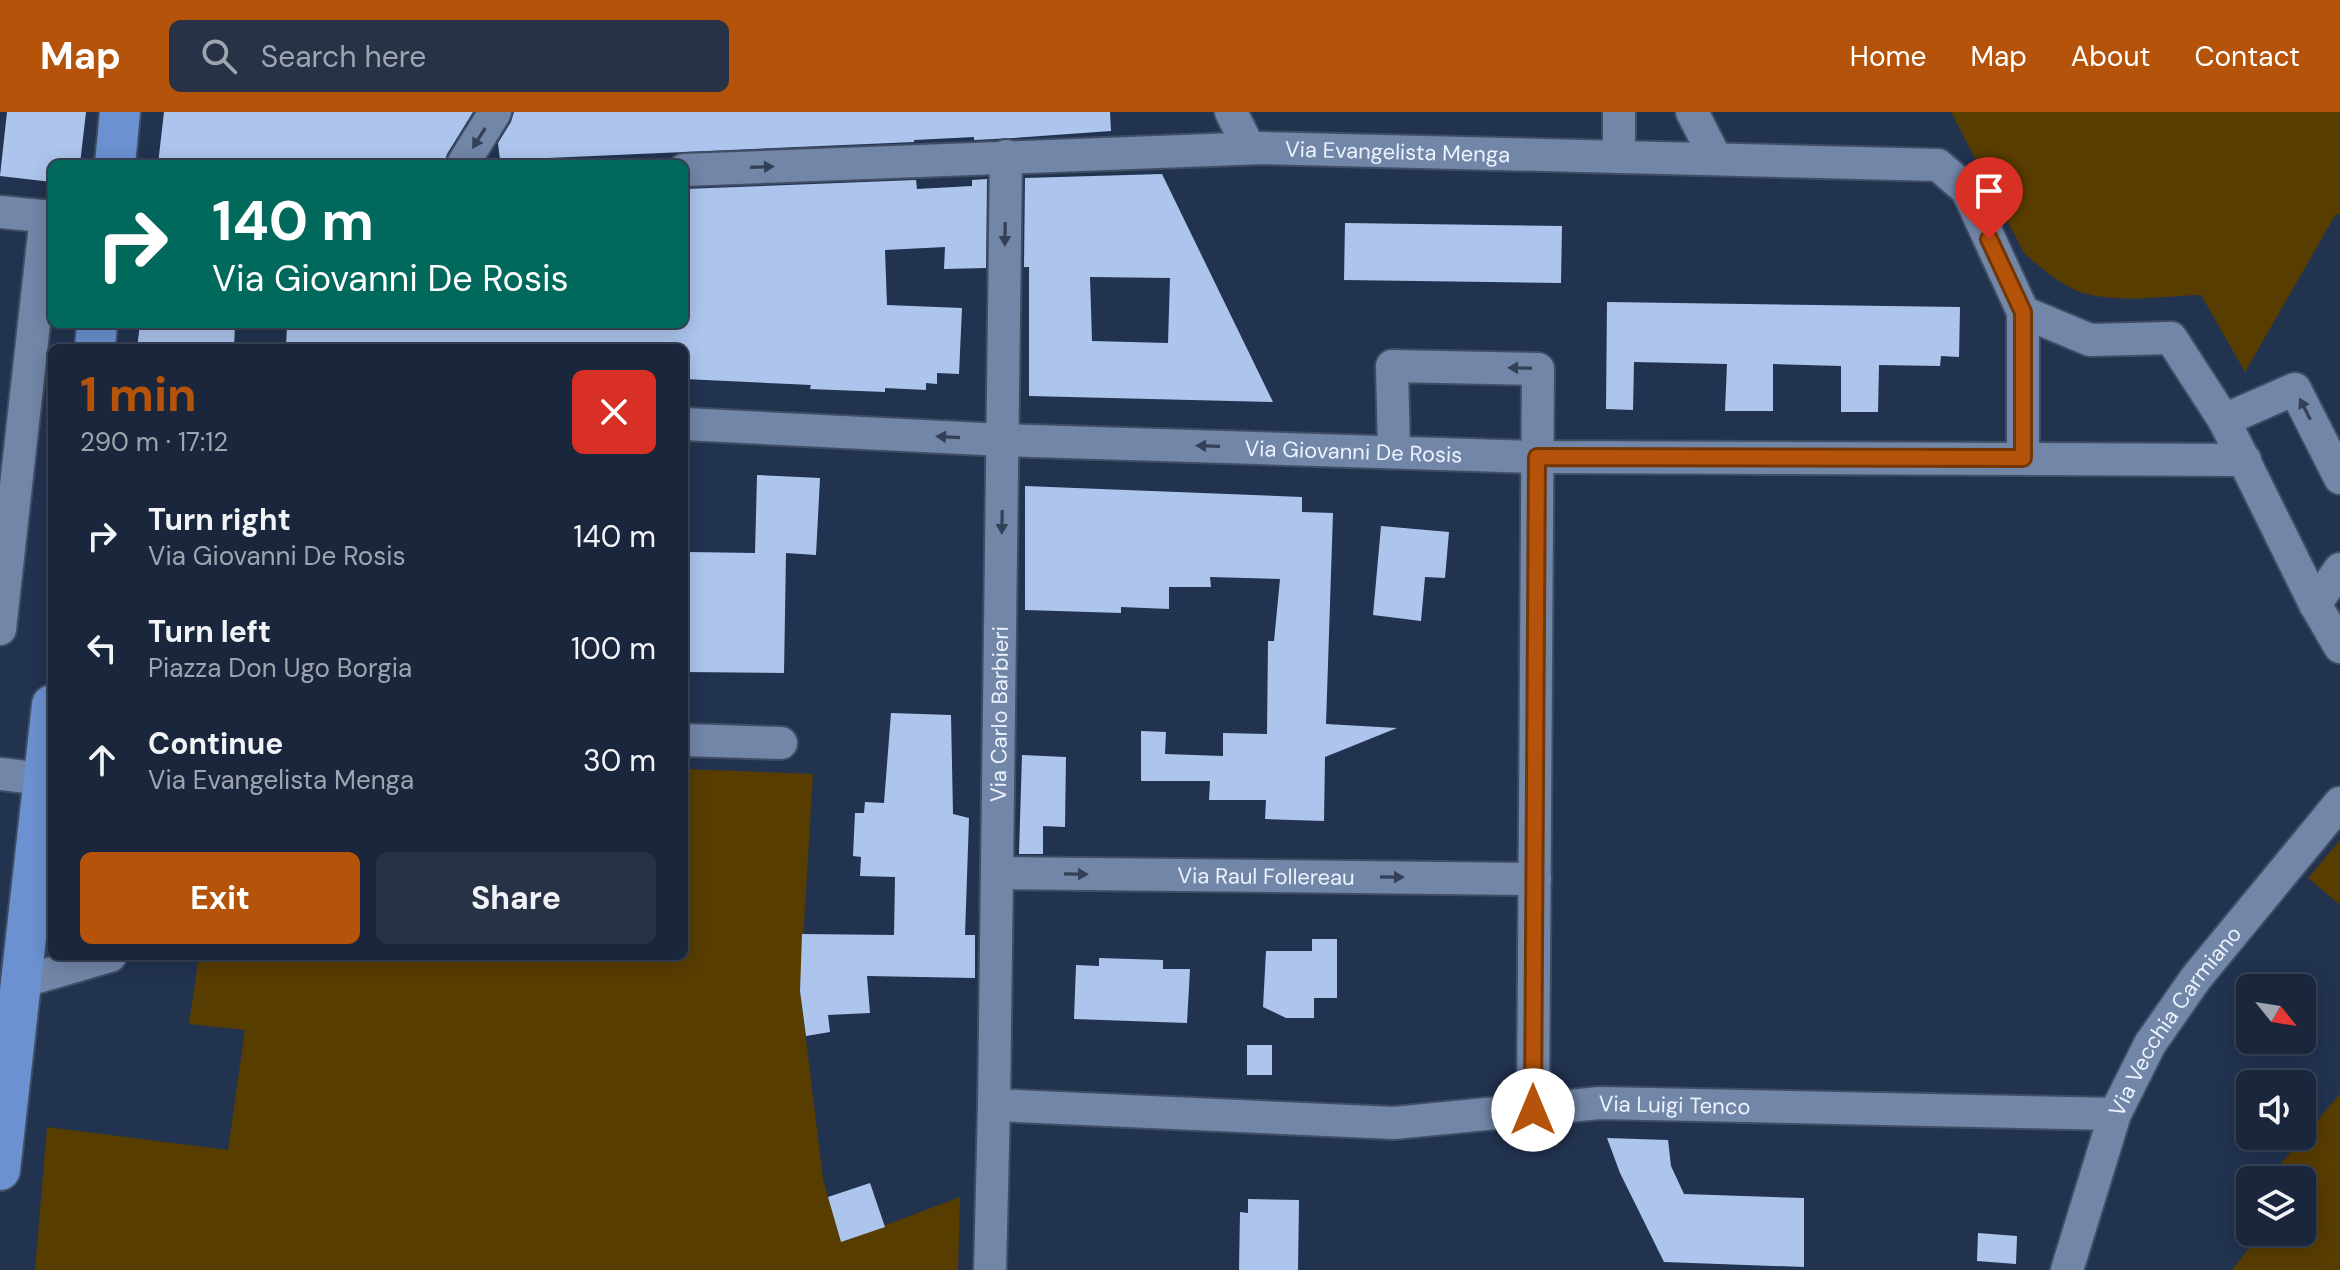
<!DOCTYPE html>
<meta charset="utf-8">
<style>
:root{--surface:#1a263c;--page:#273247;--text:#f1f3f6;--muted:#9fa5af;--line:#384356;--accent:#b45309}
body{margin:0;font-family:"DM Sans",sans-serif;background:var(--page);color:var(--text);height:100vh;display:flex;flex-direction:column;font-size:30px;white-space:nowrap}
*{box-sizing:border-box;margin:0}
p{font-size:26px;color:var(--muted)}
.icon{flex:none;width:44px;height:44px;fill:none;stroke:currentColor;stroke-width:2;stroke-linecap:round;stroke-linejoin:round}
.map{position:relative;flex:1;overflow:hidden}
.drawer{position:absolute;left:48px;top:232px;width:640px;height:616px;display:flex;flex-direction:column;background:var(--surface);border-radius:12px;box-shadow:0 4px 20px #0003,0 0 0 2px var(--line)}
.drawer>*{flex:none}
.hud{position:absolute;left:48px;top:48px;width:640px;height:168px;border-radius:12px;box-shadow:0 4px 20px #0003,0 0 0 2px var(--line);background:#00695c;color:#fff;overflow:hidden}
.needle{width:52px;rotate:120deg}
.controls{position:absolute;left:2236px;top:862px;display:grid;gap:16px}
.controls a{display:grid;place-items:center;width:80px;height:80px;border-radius:12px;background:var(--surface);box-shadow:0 4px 20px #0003,0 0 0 2px var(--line);font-size:40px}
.pin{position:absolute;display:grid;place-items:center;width:68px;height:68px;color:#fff;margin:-82px -34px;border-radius:50% 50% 50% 0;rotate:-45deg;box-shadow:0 0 8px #0007}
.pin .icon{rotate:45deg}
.me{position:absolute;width:88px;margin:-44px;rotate:0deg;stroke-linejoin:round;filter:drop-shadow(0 0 6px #0008)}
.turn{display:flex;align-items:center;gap:28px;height:168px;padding:0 32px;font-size:36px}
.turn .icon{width:104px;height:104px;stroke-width:2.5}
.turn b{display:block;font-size:56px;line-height:68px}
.round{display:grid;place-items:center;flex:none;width:84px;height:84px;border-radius:12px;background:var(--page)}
.overview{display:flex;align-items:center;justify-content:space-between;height:136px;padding:0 32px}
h1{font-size:48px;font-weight:700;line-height:60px;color:var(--accent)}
.action{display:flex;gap:16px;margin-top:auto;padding:16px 32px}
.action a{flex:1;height:92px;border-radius:12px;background:var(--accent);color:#fff;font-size:32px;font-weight:700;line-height:92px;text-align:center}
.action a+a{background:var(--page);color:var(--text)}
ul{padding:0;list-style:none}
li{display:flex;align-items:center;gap:24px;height:112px;padding:0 32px}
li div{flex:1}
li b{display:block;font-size:30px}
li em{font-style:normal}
header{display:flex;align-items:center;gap:48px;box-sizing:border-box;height:112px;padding:0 40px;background:var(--accent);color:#fff}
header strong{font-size:38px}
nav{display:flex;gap:44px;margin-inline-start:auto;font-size:28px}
.search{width:560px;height:72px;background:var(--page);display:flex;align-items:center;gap:20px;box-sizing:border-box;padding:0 28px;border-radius:12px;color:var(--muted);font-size:30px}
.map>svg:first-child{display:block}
.green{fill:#583d00}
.building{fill:#adc5ed;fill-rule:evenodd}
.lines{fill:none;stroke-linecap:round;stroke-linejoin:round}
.minor-casing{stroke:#404e65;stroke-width:36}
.major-casing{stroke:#404e65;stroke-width:44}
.minor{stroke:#7286a8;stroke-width:32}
.major{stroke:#6b91d1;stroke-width:40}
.oneway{fill:#344055}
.route-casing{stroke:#753606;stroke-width:20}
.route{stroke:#b45309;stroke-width:14}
.labels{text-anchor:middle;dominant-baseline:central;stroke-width:8;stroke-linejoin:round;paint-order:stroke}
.street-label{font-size:22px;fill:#ebf2fd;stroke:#131b28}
</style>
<header>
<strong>Map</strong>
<div class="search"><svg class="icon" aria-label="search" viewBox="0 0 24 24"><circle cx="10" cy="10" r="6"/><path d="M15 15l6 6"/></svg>Search here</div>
<nav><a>Home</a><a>Map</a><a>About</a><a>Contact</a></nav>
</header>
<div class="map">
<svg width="2340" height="1158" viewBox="0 0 2340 1158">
<rect width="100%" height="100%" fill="#223350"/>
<path class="green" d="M 1951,0 L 2340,0 L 2340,103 L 2336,102 L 2245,260 L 2201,183 C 2165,184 2123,191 2087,182 C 2065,177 2041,156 2024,141 Z
M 684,657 L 813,662 L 800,879 L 823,1067 L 841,1130 L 960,1085 L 958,1158 L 35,1158 L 47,1015 L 228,1038 L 245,918 L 189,912 L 199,844 L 684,844 Z
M 2340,728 L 2340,793 L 2308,766 Z
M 2340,982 L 2340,1158 L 2232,1158 L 2257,1126 L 2251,1120 L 2302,1120 L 2302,1068 L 2267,1068 Z"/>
<path class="building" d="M 7,0 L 86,0 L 80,52 L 52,52 L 52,70 L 0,64 Z
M 164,0 L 473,0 L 447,42 L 444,51 L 158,52 Z
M 514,0 L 1110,0 L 1111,19 L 1014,26 L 974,28 L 974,25 L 914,28 L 914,30 L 500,48 L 498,31 L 511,10 Z
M 1162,62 L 1273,290 L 1029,284 L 1029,155 L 1024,155 L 1025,66 ZM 1090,165 L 1170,166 L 1168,231 L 1092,229 Z
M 987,67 L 986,156 L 944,157 L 945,135 L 885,138 L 887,193 L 962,196 L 959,262 L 937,261 L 937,272 L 926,271 L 926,278 L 885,276 L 885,280 L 810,277 L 811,273 L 684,267 L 684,236 L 286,236 L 287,212 L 684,212 L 684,77 L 916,68 L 917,77 L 972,74 L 972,68 Z
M 1345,111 L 1562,114 L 1561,171 L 1344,168 Z
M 1607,190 L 1960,195 L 1959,245 L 1941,244 L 1940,254 L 1879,253 L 1878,300 L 1841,300 L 1841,254 L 1773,252 L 1773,299 L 1725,299 L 1727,252 L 1634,250 L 1633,298 L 1606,297 Z
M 140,212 L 235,212 L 234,236 L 137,236 Z
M 757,363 L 820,366 L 816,443 L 786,441 L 784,561 L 684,560 L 688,440 L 755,441 Z
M 1025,374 L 1302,385 L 1302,400 L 1333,401 L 1326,612 L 1397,616 L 1325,645 L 1324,709 L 1265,707 L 1266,688 L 1209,688 L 1210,669 L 1141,669 L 1141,619 L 1166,620 L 1165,642 L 1223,644 L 1223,621 L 1267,622 L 1268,529 L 1274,529 L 1280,467 L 1210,465 L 1211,475 L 1169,475 L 1169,497 L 1121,495 L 1121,501 L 1025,498 Z
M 1381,414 L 1449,420 L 1445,466 L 1425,465 L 1421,509 L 1373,503 Z
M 891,601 L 951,603 L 953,702 L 969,706 L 965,823 L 975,823 L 975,866 L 867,864 L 870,901 L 828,903 L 830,920 L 806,924 L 800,879 L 802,822 L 894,823 L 895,765 L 860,764 L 861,745 L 853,744 L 855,701 L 864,701 L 865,690 L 884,691 Z
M 1022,643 L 1066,645 L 1065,715 L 1043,714 L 1043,742 L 1019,742 Z
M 1312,827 L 1337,827 L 1337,886 L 1314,886 L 1314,906 L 1286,906 L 1263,895 L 1266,839 L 1312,839 Z
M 1099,846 L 1163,848 L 1163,857 L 1190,857 L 1187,911 L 1074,907 L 1076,853 L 1099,854 Z
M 1247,933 L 1272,933 L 1272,963 L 1247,963 Z
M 1607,1026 L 1668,1028 L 1671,1054 L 1684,1082 L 1804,1086 L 1804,1155 L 1664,1150 L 1620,1061 Z
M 870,1071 L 885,1115 L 841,1130 L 828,1085 Z
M 1248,1087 L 1299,1088 L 1298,1158 L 1239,1158 L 1240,1100 L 1248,1101 Z
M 1978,1121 L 2017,1124 L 2016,1152 L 1977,1149 Z"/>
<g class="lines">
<defs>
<g id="minor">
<path d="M 1231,0 L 1249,36"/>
<path d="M 1619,0 L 1619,45"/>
<path d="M 1692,0 L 1716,47"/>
<path d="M 463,52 L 495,0"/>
<path id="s1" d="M 684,58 L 1263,36 L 1938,53 L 1967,78 L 2023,200 L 2023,346"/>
<path d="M 0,100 L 52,105"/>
<path d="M 2023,200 L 2090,228 L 2171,226 L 2224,308 L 2315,492 L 2340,535"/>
<path d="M 2224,308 L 2295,277 L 2340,366"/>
<path id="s2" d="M 684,312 L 1003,328 L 1537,345 L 2245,348"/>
<path d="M 1394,340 L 1392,254 L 1538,257 L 1533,998"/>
<path d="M 2315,492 L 2340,457"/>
<path d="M 0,517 L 46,104"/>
<path d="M 684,628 L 781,631"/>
<path d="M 0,662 L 44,667 L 52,670"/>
<path id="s3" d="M 998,761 L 1535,767"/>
<path d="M 21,870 L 110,844"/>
<path id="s4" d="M 994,993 L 1394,1011 L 1600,991 L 2115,1002"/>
<path id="s5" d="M 990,1158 L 994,993 L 1006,44"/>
<path id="s6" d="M 2067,1158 L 2115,1002 L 2150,932 L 2196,866 L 2340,691"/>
</g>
<path id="major" d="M 115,52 L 120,0
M 95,236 L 97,212
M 0,1058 L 52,593"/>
</defs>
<use href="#minor" class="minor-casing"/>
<use href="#major" class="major-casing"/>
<use href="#minor" class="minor"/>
<use href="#major" class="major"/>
</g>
<defs><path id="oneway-solid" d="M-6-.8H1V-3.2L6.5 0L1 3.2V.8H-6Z" transform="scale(2)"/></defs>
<g class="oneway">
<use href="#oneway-solid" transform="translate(479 26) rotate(122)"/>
<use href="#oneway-solid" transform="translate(762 55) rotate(-2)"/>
<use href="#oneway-solid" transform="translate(1005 122) rotate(91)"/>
<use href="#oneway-solid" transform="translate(1520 256) rotate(-179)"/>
<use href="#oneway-solid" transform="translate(2305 297) rotate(-117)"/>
<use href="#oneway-solid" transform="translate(948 325) rotate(-177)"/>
<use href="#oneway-solid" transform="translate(1208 334) rotate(-178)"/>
<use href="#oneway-solid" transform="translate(1002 410) rotate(91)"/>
<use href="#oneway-solid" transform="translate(1076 762) rotate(1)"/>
<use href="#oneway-solid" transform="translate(1392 765) rotate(1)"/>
</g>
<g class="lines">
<defs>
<path id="route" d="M 1533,998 L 1537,345 L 2023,346 L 2023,200 L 1989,127"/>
</defs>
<use href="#route" class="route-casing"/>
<use href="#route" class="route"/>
</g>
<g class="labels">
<g class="street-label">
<text stroke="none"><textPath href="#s1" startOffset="714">Via Evangelista Menga</textPath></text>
<text stroke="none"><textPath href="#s2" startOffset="670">Via Giovanni De Rosis</textPath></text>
<text stroke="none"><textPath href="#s5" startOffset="556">Via Carlo Barbieri</textPath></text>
<text stroke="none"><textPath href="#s3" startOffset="268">Via Raul Follereau</textPath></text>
<text stroke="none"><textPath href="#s6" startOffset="274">Via Vecchia Carmiano</textPath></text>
<text stroke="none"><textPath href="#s4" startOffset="682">Via Luigi Tenco</textPath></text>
</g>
</g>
</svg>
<div class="controls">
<a><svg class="needle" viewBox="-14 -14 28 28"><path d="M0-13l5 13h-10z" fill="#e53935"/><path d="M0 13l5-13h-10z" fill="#9fa5af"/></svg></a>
<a><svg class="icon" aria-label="sound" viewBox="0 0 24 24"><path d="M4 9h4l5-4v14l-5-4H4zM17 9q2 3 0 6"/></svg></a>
<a><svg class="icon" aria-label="layers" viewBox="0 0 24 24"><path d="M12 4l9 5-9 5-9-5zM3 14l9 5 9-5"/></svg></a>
</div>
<div class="pin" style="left:1989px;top:127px;background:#d93025"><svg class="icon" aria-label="arrive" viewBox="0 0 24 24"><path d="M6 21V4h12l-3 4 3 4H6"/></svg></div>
<svg class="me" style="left:1533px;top:998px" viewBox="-20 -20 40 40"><circle r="19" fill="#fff"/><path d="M0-13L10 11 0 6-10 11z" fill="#b45309"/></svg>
<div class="hud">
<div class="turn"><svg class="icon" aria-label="right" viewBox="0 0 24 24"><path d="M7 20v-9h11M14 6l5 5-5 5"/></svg><div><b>140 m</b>Via Giovanni De Rosis</div></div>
</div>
<section class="drawer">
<div class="overview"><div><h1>1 min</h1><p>290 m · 17:12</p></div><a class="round" style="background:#d93025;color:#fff"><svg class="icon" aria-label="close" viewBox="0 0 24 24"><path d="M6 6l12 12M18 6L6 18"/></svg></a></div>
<ul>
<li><svg class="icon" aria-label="right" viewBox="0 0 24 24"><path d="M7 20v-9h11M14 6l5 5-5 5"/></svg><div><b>Turn right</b><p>Via Giovanni De Rosis</p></div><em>140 m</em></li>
<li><svg class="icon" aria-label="left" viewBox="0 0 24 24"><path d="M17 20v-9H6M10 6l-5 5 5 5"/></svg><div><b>Turn left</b><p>Piazza Don Ugo Borgia</p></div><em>100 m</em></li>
<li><svg class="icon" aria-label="ahead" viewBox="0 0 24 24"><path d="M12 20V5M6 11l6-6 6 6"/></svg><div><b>Continue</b><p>Via Evangelista Menga</p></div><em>30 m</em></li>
</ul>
<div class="action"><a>Exit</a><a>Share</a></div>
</section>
</div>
